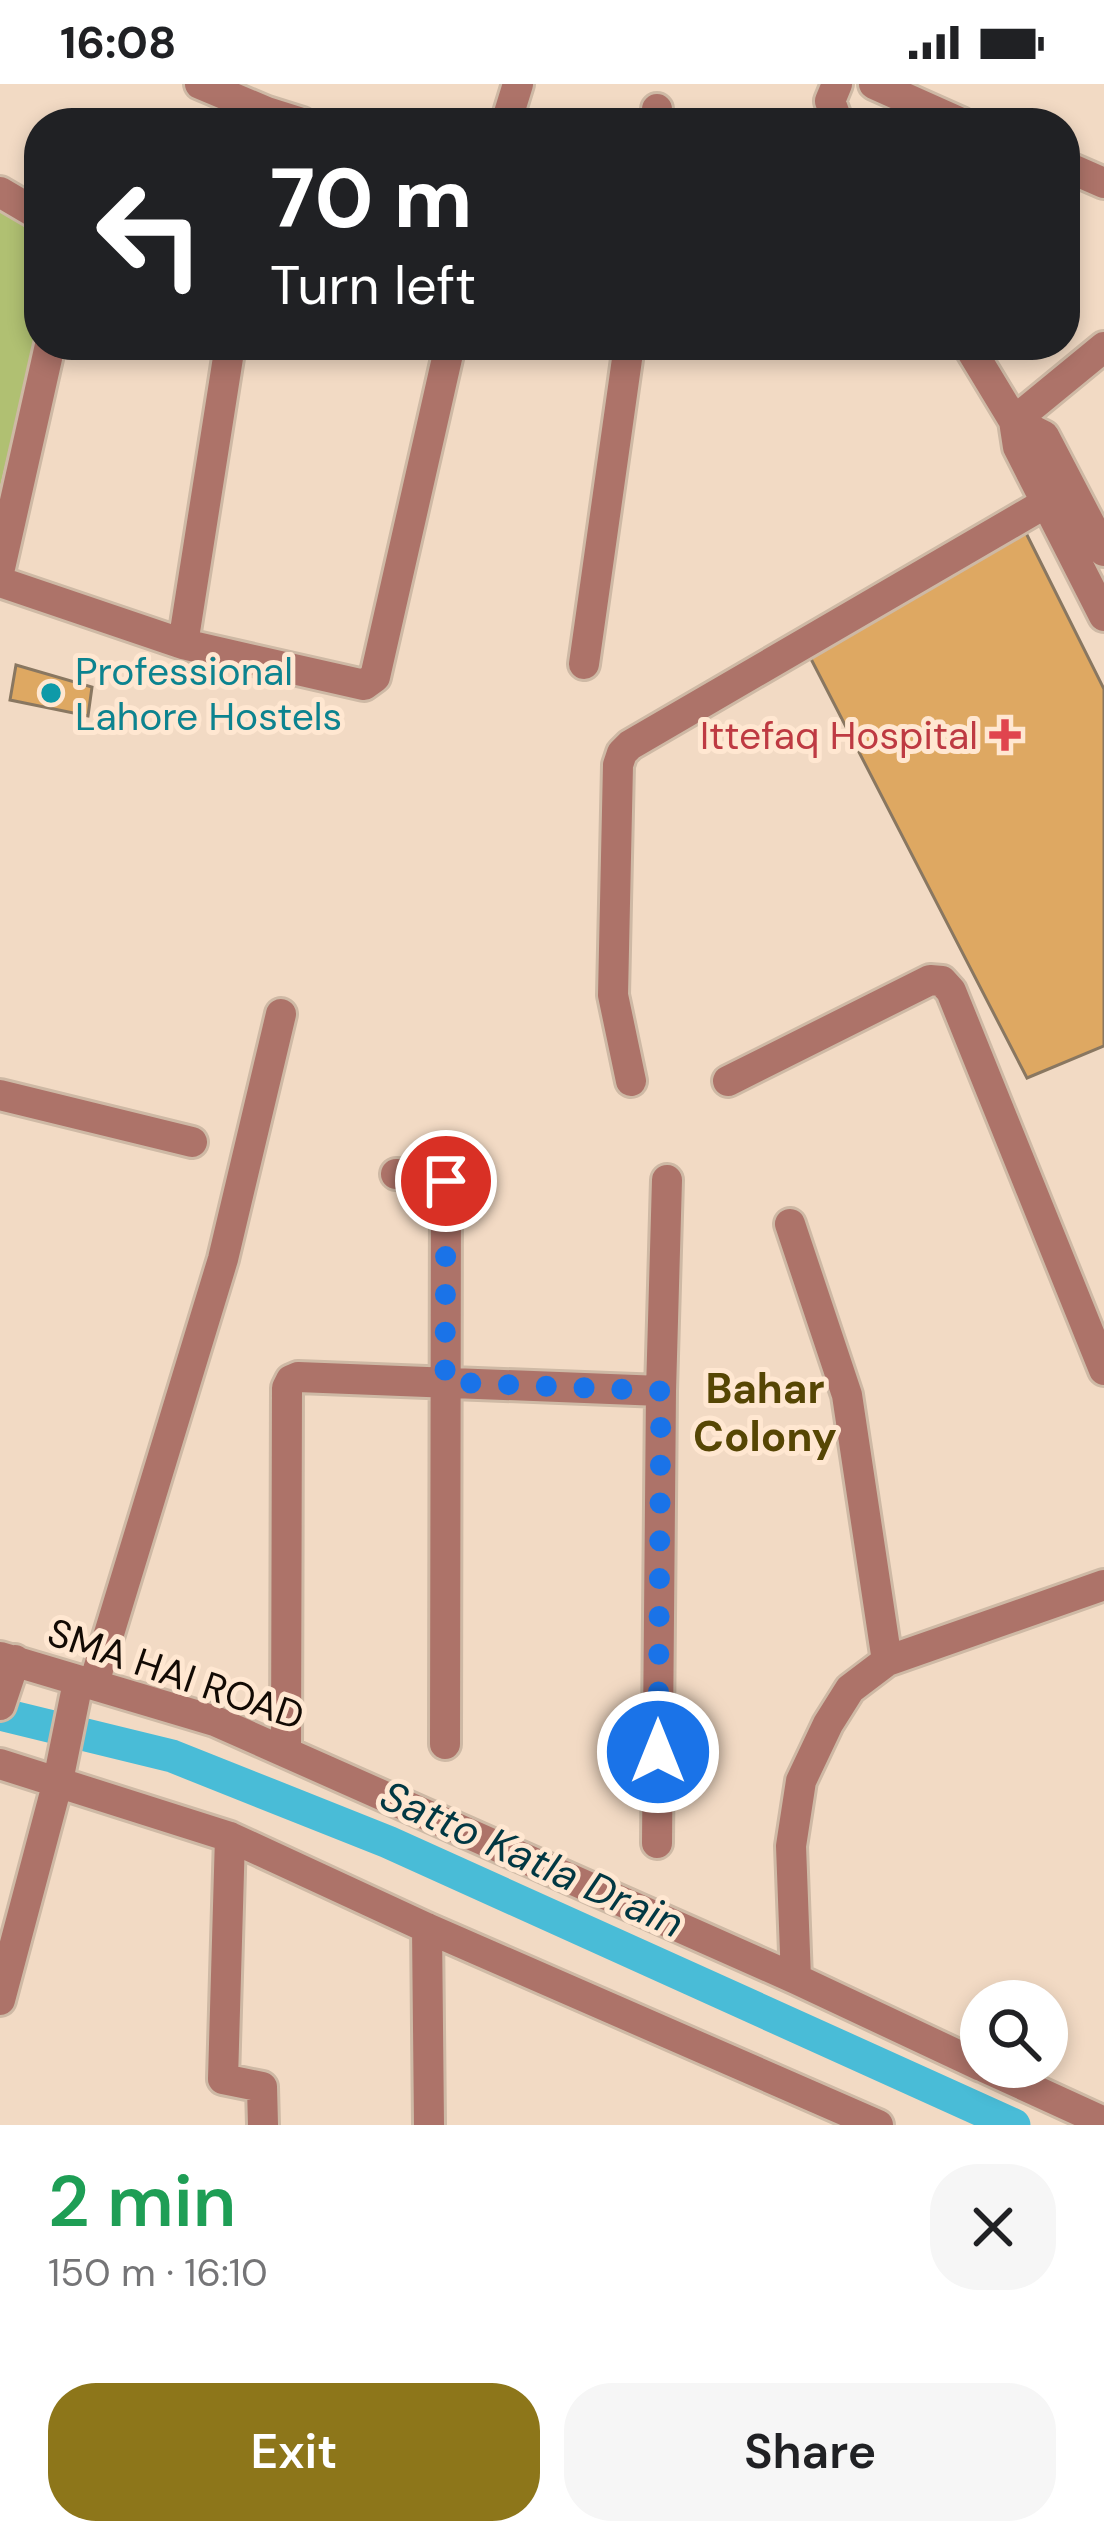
<!DOCTYPE html>
<meta charset="utf-8">
<style>
:root{--surface:#fff;--page:#f6f6f6;--text:#202124;--muted:#757577;--accent:#8d761a}
body{margin:0;font-family:"DM Sans",sans-serif;background:var(--page);color:var(--text);height:100vh;display:flex;flex-direction:column;font-size:45px;white-space:nowrap}
*{box-sizing:border-box;margin:0}
p{font-size:39px;color:var(--muted)}
.icon{flex:none;width:66px;height:66px;fill:none;stroke:currentColor;stroke-width:2;stroke-linecap:round;stroke-linejoin:round}
.map{position:relative;height:2041px;overflow:hidden}
.details{display:flex;flex-direction:column;background:var(--surface);flex:1}
.details>*{flex:none}
.banner{position:absolute;left:24px;top:24px;width:1056px;height:252px;border-radius:48px;box-shadow:0 6px 18px #0003;background:#202124;color:#fff;overflow:hidden}
.buttons{position:absolute;left:960px;top:1896px;display:grid;gap:24px}
.buttons a{display:grid;place-items:center;width:108px;height:108px;border-radius:50%;background:var(--surface);box-shadow:0 6px 18px #0003;font-size:60px}
.pin{position:absolute;display:grid;place-items:center;width:102px;height:102px;color:#fff;margin:-51px;border:6px solid #fff;border-radius:50%;box-shadow:0 3px 12px #0007}
.me{position:absolute;width:132px;margin:-66px;rotate:0deg;stroke-linejoin:round;filter:drop-shadow(0 0 9px #0008)}
.turn{display:flex;align-items:center;gap:42px;height:252px;padding:0 48px;font-size:54px}
.turn .icon{width:156px;height:156px;stroke-width:2.5}
.turn b{display:block;font-size:84px;line-height:102px}
.round{display:grid;place-items:center;flex:none;width:126px;height:126px;border-radius:48px;background:var(--page)}
.head{display:flex;align-items:center;justify-content:space-between;height:204px;padding:0 48px}
h1{font-size:72px;font-weight:600;line-height:90px;color:#1e9e55}
.cta{display:flex;gap:24px;margin-top:auto;padding:24px 48px}
.cta a{flex:1;height:138px;border-radius:48px;background:var(--accent);color:#fff;font-size:48px;font-weight:600;line-height:138px;text-align:center}
.cta a+a{background:var(--page);color:var(--text)}
.status{display:flex;justify-content:space-between;align-items:center;height:84px;padding:0 60px;background:var(--surface);direction:ltr}
.status svg{height:33px;fill:currentColor}
.map>svg:first-child{display:block}
.green{fill:#b0c072}
.lines{fill:none;stroke-linecap:round;stroke-linejoin:round}
.canal{stroke:#49bcd7;stroke-width:33}
.building{fill:#dea862;stroke:#897761;stroke-width:3}
.minor-casing{stroke:#ceb9a5;stroke-width:36}
.tertiary-casing{stroke:#ceb9a5;stroke-width:36}
.minor{stroke:#ad7369;stroke-width:30}
.tertiary{stroke:#ad7369;stroke-width:30}
.route{stroke:#1a73e8;stroke-width:21;stroke-dasharray:0 37.8}
.culture-dot{fill:#0f9aa8;stroke:#ffe7d1;stroke-width:4.5}
.health-dot{fill:#e0444e;stroke:#ffe7d1;stroke-width:4.5}
.labels{text-anchor:middle;dominant-baseline:central;stroke-width:10;stroke-linejoin:round;paint-order:stroke}
.culture-label{font-size:39px;fill:#0d838f;stroke:#ffe7d1;text-anchor:start}
.health-label{font-size:39px;fill:#be3a42;stroke:#ffe7d1;text-anchor:end}
.street-label{font-size:39px;fill:#120a04;stroke:#ffe7d1}
.neighbourhood-label{font-size:42px;font-weight:bold;fill:#564604;stroke:#ffe7d1}
.water-label{font-size:42px;font-style:italic;fill:#013843;stroke:#ffe7d1}
</style>
<div class="status"><b>16:08</b><svg viewBox="0 0 49 12"><path d="M0 12V9h3v3zM5 12V6h3v6zM10 12V3h3v9zM15 12V0h3v12zM26 1h20v11H26zM47 4h2v5h-2z"/></svg></div>
<div class="map">
<svg width="1104" height="2041" viewBox="0 0 1104 2041">
<rect width="100%" height="100%" fill="#f2dac4"/>
<path class="green" d="M 0,114 L 39,137 L 39,238 L 0,403 Z"/>
<g class="lines">
<path class="canal" d="M 0,1630 L 172,1672 L 388,1758 L 1014,2041"/>
</g>
<path class="building" d="M 1025,447 L 1104,605 L 1104,962 L 1027,994 L 810,573 Z
M 16,581 L 92,603 L 88,632 L 10,616 Z"/>
<g class="lines">
<defs>
<path id="minor" d="M 200,0 L 267,28 L 302,39
M 837,0 L 830,17 L 838,39
M 657,25 L 657,39
M 506,39 L 518,0
M 0,108 L 39,131
M 968,261 L 1014,337 L 1018,363 L 1104,532
M 1014,337 L 1044,352 L 1104,467
M 1014,337 L 1104,263
M 0,484 L 50,261
M 0,498 L 183,560 L 364,601 L 375,593 L 450,261
M 183,560 L 230,261
M 584,580 L 629,261
M 631,997 L 613,911 L 618,681 L 622,669 L 630,661 L 1044,420
M 728,997 L 930,896 L 942,897 L 951,907 L 1104,1286
M 0,1011 L 192,1058
M 396,1090 L 441,1093 L 446,1097 L 445,1660
M 790,1140 L 847,1311 L 887,1577 L 850,1605 L 828,1640 L 801,1697 L 791,1762 L 796,1895
M 0,1573 L 215,1637 L 796,1895 L 981,1982
M 887,1577 L 1104,1501
M 94,1599 L 223,1175 L 281,930
M 0,1621 L 15,1576
M 286,1667 L 287,1304 L 291,1296 L 298,1293 L 661,1307
M 0,1680 L 230,1753 L 427,1844 L 878,2041
M 230,1753 L 223,1995 L 262,2003 L 263,2041
M 657,1759 L 661,1307 L 667,1096
M 427,1844 L 429,2041
M 0,1916 L 58,1697 L 78,1598
M 984,1983 L 1104,2038"/>
<path id="tertiary" d="M 874,0 L 961,39
M 1065,82 L 1104,99"/>
</defs>
<use href="#minor" class="minor-casing"/>
<use href="#tertiary" class="tertiary-casing"/>
<use href="#minor" class="minor"/>
<use href="#tertiary" class="tertiary"/>
</g>
<g class="lines">
<path class="route" d="M 446,1097 L 445,1298 L 661,1307 L 658,1668"/>
</g>
<circle class="culture-dot" cx="51" cy="609" r="12"/>
<path class="health-dot" d="M999 633h12v12h12v12h-12v12h-12v-12h-12v-12h12z"/>
<g class="labels">
<g class="culture-label">
<text x="75" y="587">Professional<tspan x="75" dy="45">Lahore Hostels</tspan></text>
</g>
<g class="health-label">
<text x="978" y="651">Ittefaq Hospital</text>
</g>
<g class="street-label">
<text transform="translate(176 1590) rotate(19)">SMA HAI ROAD</text>
</g>
<g class="neighbourhood-label">
<text x="765" y="1304">Bahar<tspan x="765" dy="48">Colony</tspan></text>
</g>
<g class="water-label">
<text transform="translate(532 1775) rotate(24)">Satto Katla Drain</text>
</g>
</g>
</svg>
<div class="buttons">
<a><svg class="icon" aria-label="search" viewBox="0 0 24 24"><circle cx="10" cy="10" r="6"/><path d="M15 15l6 6"/></svg></a>
</div>
<div class="pin" style="left:446px;top:1097px;background:#d93025"><svg class="icon" aria-label="arrive" viewBox="0 0 24 24"><path d="M6 21V4h12l-3 4 3 4H6"/></svg></div>
<svg class="me" style="left:658px;top:1668px" viewBox="-20 -20 40 40"><circle r="17" fill="#1a73e8" stroke="#fff" stroke-width="3"/><path d="M0-11L8 9 0 5-8 9z" fill="#fff"/></svg>
<div class="banner">
<div class="turn"><svg class="icon" aria-label="left" viewBox="0 0 24 24"><path d="M17 20v-9H6M10 6l-5 5 5 5"/></svg><div><b>70 m</b>Turn left</div></div>
</div>
</div>
<section class="details">
<div class="head"><div><h1>2 min</h1><p>150 m · 16:10</p></div><a class="round"><svg class="icon" aria-label="close" viewBox="0 0 24 24"><path d="M6 6l12 12M18 6L6 18"/></svg></a></div>
<div class="cta"><a>Exit</a><a>Share</a></div>
</section>
